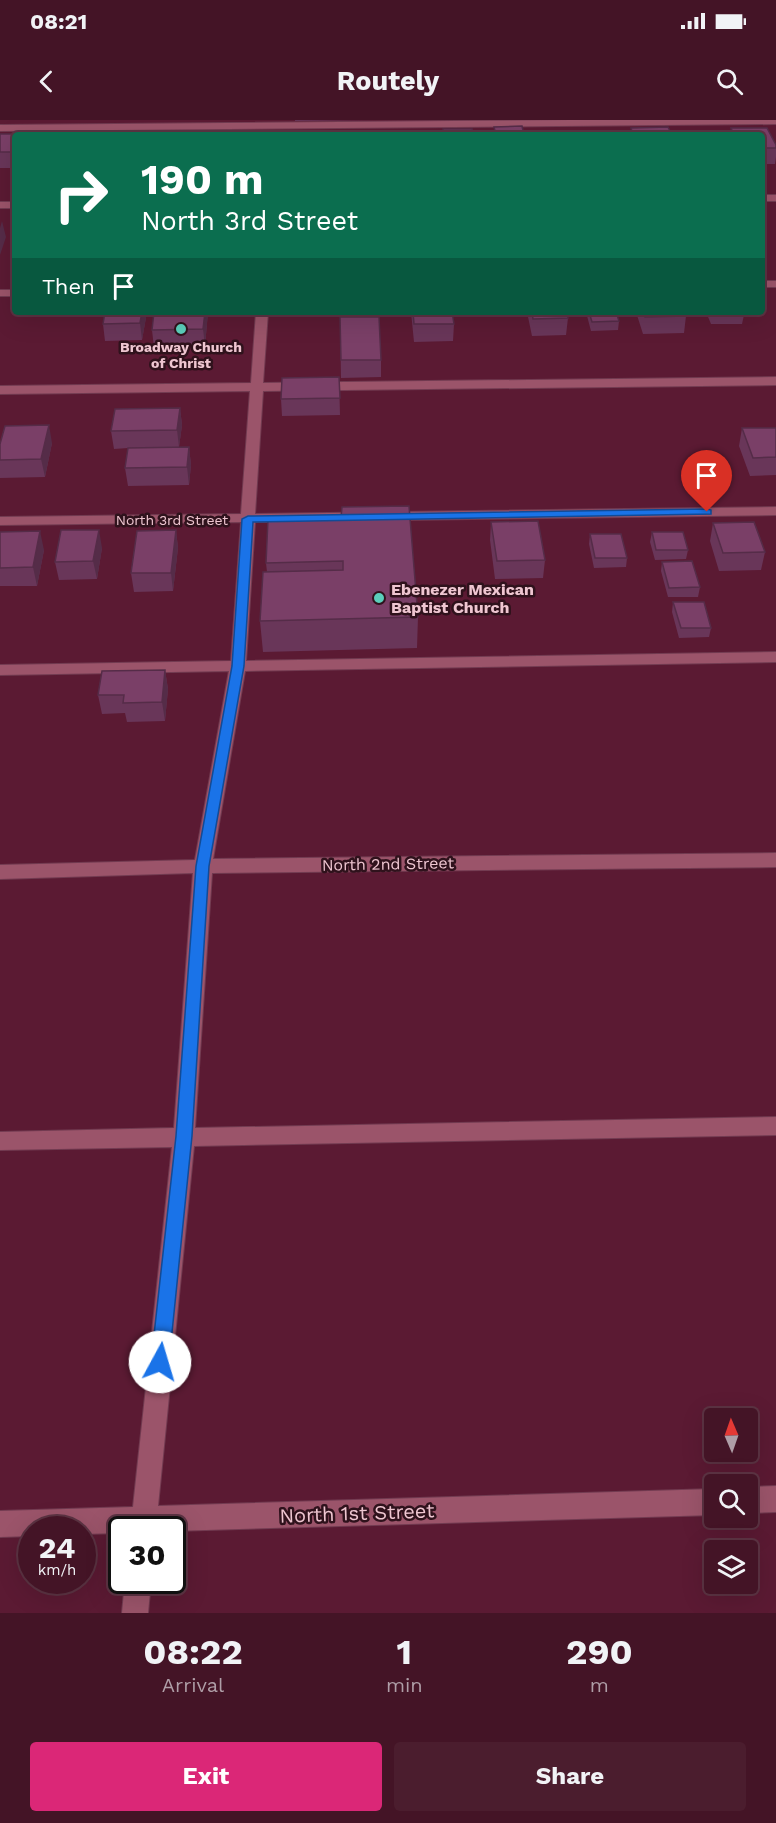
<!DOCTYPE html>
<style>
:root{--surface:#441426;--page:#4b1d2e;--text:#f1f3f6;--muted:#af9ea7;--line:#5c3343;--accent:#db2777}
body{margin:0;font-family:"Work Sans",sans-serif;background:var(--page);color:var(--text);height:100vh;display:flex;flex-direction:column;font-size:22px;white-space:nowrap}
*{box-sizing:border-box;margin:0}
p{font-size:20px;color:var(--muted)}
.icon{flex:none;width:33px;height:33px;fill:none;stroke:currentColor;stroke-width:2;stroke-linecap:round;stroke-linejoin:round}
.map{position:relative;height:1493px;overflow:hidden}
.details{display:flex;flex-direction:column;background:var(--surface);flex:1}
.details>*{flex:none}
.hud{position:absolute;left:12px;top:12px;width:753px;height:183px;border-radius:6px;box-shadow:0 6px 24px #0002,0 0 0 2px var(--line);background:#0b6e4f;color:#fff;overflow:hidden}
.needle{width:39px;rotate:358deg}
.fabs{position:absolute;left:704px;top:1288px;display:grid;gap:12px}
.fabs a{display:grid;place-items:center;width:54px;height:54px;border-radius:6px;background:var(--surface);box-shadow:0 6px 24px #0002,0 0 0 2px var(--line);font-size:30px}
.speed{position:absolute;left:18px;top:1396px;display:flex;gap:12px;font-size:30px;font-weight:700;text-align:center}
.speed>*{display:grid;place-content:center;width:78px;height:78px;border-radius:50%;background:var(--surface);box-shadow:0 6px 24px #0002,0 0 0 2px var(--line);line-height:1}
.speed small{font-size:15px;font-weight:400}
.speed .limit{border:3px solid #111;border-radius:9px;background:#fff;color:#111}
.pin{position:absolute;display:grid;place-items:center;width:51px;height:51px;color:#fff;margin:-62px -26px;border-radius:50% 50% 50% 0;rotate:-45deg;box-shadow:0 0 6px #0007}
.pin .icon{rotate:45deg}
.me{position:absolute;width:66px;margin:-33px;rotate:6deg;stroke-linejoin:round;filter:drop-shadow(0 0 4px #0008)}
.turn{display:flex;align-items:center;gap:21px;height:126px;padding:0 30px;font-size:27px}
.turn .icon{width:78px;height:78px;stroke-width:2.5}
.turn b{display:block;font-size:42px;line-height:51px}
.then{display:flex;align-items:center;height:57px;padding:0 30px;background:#0003;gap:12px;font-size:22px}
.eta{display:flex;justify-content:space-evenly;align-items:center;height:102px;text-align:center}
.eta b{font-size:36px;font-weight:700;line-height:42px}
.action{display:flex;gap:12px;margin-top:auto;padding:12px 30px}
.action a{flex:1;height:69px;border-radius:6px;background:var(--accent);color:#fff;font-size:24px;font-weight:700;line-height:69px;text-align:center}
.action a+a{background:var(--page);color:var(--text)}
.status{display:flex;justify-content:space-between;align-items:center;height:42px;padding:0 30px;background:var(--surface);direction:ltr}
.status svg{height:16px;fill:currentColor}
header{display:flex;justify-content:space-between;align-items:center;height:78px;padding:0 30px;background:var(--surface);font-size:27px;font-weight:700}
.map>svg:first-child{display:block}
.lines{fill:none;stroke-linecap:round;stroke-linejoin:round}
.minor-casing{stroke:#723b51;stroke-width:2}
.minor{fill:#9b546a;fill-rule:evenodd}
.wall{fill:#693659}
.shaded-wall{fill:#552c48}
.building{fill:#7a3f67;stroke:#552c48;stroke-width:1.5}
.route{fill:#1a73e8;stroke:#114b97;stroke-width:1.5}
.poi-dot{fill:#5bcebb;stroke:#2f121c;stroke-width:2}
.labels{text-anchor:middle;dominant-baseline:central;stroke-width:5;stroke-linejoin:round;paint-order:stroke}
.far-poi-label{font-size:14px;font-weight:bold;fill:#efc6d1;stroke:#2f121c}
.far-street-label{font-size:14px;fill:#efc6d1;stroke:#2f121c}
.poi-label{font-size:16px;font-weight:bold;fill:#efc6d1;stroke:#2f121c;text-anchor:start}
.street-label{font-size:16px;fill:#efc6d1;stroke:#2f121c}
.near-street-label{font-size:20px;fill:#efc6d1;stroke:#2f121c}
</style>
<div class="status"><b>08:21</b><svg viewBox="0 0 49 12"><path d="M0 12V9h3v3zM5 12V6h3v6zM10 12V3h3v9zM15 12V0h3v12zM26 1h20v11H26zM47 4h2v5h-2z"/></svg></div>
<header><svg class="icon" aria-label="back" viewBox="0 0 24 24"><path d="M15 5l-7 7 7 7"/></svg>Routely<svg class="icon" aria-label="search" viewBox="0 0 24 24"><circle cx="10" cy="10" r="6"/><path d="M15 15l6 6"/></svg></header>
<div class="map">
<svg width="776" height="1493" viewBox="0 0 776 1493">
<rect width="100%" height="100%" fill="#5b1a33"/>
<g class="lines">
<defs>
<path id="minor" d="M 571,0 L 776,0 L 776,4 L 0,11 L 0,5 Z
M 762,75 L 776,75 L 776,81 L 762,81 Z
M 0,82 L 15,82 L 15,88 L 0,88 Z
M 762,161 L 776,161 L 776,167 L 762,167 Z
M 0,170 L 15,170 L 15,176 L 0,176 Z
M 256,192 L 268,192 L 263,263 L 776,257 L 776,265 L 263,271 L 255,394 L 776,387 L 776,395 L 255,402 L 246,541 L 776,532 L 776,542 L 245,551 L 213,739 L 776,733 L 776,747 L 212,753 L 195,1008 L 776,997 L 776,1015 L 194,1026 L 158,1386 L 714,1369 L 714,1395 L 172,1411 L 122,1410 L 122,1413 L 82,1414 L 82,1410 L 32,1410 L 32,1416 L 0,1417 L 0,1391 L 133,1387 L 172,1027 L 0,1030 L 0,1012 L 174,1008 L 193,753 L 0,759 L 0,745 L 195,740 L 229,551 L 0,555 L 0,545 L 231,541 L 241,402 L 0,405 L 0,397 L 241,394 L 250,271 L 0,274 L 0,266 L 251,263 Z
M 776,1366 L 776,1392 L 747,1393 L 747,1367 Z
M 125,1461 L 151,1461 L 148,1493 L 122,1493 Z"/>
</defs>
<use href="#minor" class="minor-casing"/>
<use href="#minor" class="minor"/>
</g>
<path class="wall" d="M 295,0 L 377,0 L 295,1 Z
M 731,8 L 767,8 L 776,25 L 776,37 L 775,44 L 762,44 L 762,15 L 730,15 Z
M 15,15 L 15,48 L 0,48 L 0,32 Z
M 147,192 L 142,220 L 105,221 L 103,204 Z
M 154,192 L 208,192 L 205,226 L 154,228 L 152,210 Z
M 411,192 L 452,192 L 454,204 L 453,221 L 414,222 Z
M 527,192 L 566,192 L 568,198 L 566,215 L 532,216 Z
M 586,192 L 616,192 L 619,201 L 618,210 L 591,211 Z
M 636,192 L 685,192 L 686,196 L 684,213 L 643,214 Z
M 706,192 L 742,192 L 744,195 L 742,204 L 711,204 Z
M 340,197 L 381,240 L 381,257 L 341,258 Z
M 339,257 L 340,295 L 282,296 L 281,279 Z
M 180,288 L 182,305 L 179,327 L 189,327 L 191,345 L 189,365 L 128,366 L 125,348 L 128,328 L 114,329 L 111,311 Z
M 742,308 L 776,308 L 776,355 L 750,356 L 739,326 Z
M 52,323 L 45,357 L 0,358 L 0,324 Z
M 341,398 L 418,497 L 417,528 L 263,532 L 260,501 L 267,452 L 266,443 Z
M 491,402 L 545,440 L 543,458 L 495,459 L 490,420 Z
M 713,403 L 765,432 L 761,450 L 719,451 L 710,421 Z
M 176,410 L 178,428 L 173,471 L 134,472 L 131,453 Z
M 0,412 L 44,430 L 37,466 L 0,466 Z
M 652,412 L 688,430 L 686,439 L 655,440 L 650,422 Z
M 590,414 L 627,438 L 626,447 L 594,448 L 589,424 Z
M 102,428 L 97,459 L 59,460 L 55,442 Z
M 662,442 L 700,467 L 698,477 L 668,477 L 661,451 Z
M 673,482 L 711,508 L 709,517 L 679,518 L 672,492 Z
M 165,550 L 168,569 L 165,601 L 127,602 L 125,593 L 102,594 L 98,575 Z"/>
<path class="shaded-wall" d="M 2,101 L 6,117 L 0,135 L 0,108 Z
M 142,192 L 147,192 L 142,220 L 140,203 Z
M 205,192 L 208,192 L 205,226 L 203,209 Z
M 180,288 L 182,305 L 179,327 L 177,310 Z
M 49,305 L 52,323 L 45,357 L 41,339 Z
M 189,327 L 191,345 L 189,365 L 187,347 Z
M 99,410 L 102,428 L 97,459 L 93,441 Z
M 176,410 L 178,428 L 173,471 L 171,453 Z
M 40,411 L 44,430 L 37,466 L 33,447 Z
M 165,550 L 168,569 L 165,601 L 162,582 Z"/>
<path class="building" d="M 522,6 L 524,15 L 496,15 L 494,7 Z
M 668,7 L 672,15 L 633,15 L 631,8 Z
M 731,8 L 767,8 L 776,25 L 776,28 L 762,28 L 762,15 L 734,15 Z
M 443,9 L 472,9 L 474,15 L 444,15 Z
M 146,12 L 179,12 L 179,15 L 145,15 Z
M 350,12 L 378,12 L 378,15 L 351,15 Z
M 621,13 L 622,15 L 594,15 L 593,14 Z
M 0,14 L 26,14 L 25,15 L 15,15 L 15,32 L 0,32 Z
M 105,192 L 142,192 L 140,203 L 103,204 Z
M 154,192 L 205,192 L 203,209 L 152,210 Z
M 413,192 L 452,192 L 454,204 L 414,204 Z
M 532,192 L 566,192 L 568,198 L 533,199 Z
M 589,192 L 616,192 L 619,201 L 592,202 Z
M 644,192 L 685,192 L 686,196 L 645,197 Z
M 711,192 L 742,192 L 744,195 L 712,195 Z
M 340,197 L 379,197 L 381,240 L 341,240 Z
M 339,257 L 340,278 L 281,279 L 282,258 Z
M 180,288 L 177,310 L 111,311 L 115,289 Z
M 49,305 L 41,339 L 0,340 L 0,324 L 5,306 Z
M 742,308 L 776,308 L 776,337 L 753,338 Z
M 189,327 L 187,347 L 125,348 L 128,328 Z
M 409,386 L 418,497 L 260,501 L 263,452 L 343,450 L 343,441 L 266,443 L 268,399 L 341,398 L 342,387 Z
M 538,401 L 545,440 L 497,441 L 491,402 Z
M 754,402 L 765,432 L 723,433 L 713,403 Z
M 61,410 L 99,410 L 93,441 L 55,442 Z
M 176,410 L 171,453 L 131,453 L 137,411 Z
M 40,411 L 33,447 L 0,448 L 0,412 Z
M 652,412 L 683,412 L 688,430 L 656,430 Z
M 590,414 L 621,414 L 627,438 L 595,438 Z
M 692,441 L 700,467 L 669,468 L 662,442 Z
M 673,482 L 704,482 L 711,508 L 681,508 Z
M 165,550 L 162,582 L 123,583 L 124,575 L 98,575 L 102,551 Z"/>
<path class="route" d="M 707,389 L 711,390 L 711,394 L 253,402 L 244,546 L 209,746 L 192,1016 L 169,1242 L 167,1248 L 160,1251 L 154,1248 L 151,1242 L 176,1016 L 196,746 L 232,546 L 242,399 L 248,396 Z"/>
<g class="poi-dot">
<circle cx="181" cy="209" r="6"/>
<circle cx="379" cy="478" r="6"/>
</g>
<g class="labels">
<g class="far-poi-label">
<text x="181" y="227">Broadway Church<tspan x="181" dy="16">of Christ</tspan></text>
</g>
<g class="far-street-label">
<text x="172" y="400">North 3rd Street</text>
</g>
<g class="poi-label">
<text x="391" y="469">Ebenezer Mexican<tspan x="391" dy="18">Baptist Church</tspan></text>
</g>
<g class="street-label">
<text transform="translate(388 744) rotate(-1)">North 2nd Street</text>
</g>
<g class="near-street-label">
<text transform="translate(357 1393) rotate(-2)">North 1st Street</text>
</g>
</g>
</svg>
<div class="fabs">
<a><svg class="needle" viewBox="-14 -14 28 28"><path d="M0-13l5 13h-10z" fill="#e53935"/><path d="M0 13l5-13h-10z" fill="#af9ea7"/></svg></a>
<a><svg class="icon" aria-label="search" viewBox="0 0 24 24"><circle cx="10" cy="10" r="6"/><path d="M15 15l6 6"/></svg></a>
<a><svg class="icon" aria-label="layers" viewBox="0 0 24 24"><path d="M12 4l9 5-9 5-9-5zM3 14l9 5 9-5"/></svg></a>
</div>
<div class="speed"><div>24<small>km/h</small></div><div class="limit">30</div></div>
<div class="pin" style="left:707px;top:392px;background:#d93025"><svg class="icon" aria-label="arrive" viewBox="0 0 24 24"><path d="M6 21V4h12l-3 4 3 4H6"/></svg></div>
<svg class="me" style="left:160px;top:1242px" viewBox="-20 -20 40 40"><circle r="19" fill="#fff"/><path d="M0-13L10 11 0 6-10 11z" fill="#1a73e8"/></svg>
<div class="hud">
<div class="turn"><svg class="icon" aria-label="right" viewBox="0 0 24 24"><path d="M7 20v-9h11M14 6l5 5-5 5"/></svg><div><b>190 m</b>North 3rd Street</div></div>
<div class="then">Then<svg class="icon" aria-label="arrive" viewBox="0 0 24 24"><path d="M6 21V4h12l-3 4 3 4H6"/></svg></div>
</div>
</div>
<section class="details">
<div class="eta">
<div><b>08:22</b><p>Arrival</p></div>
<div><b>1</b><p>min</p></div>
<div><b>290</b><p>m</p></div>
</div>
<div class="action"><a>Exit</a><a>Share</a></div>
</section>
